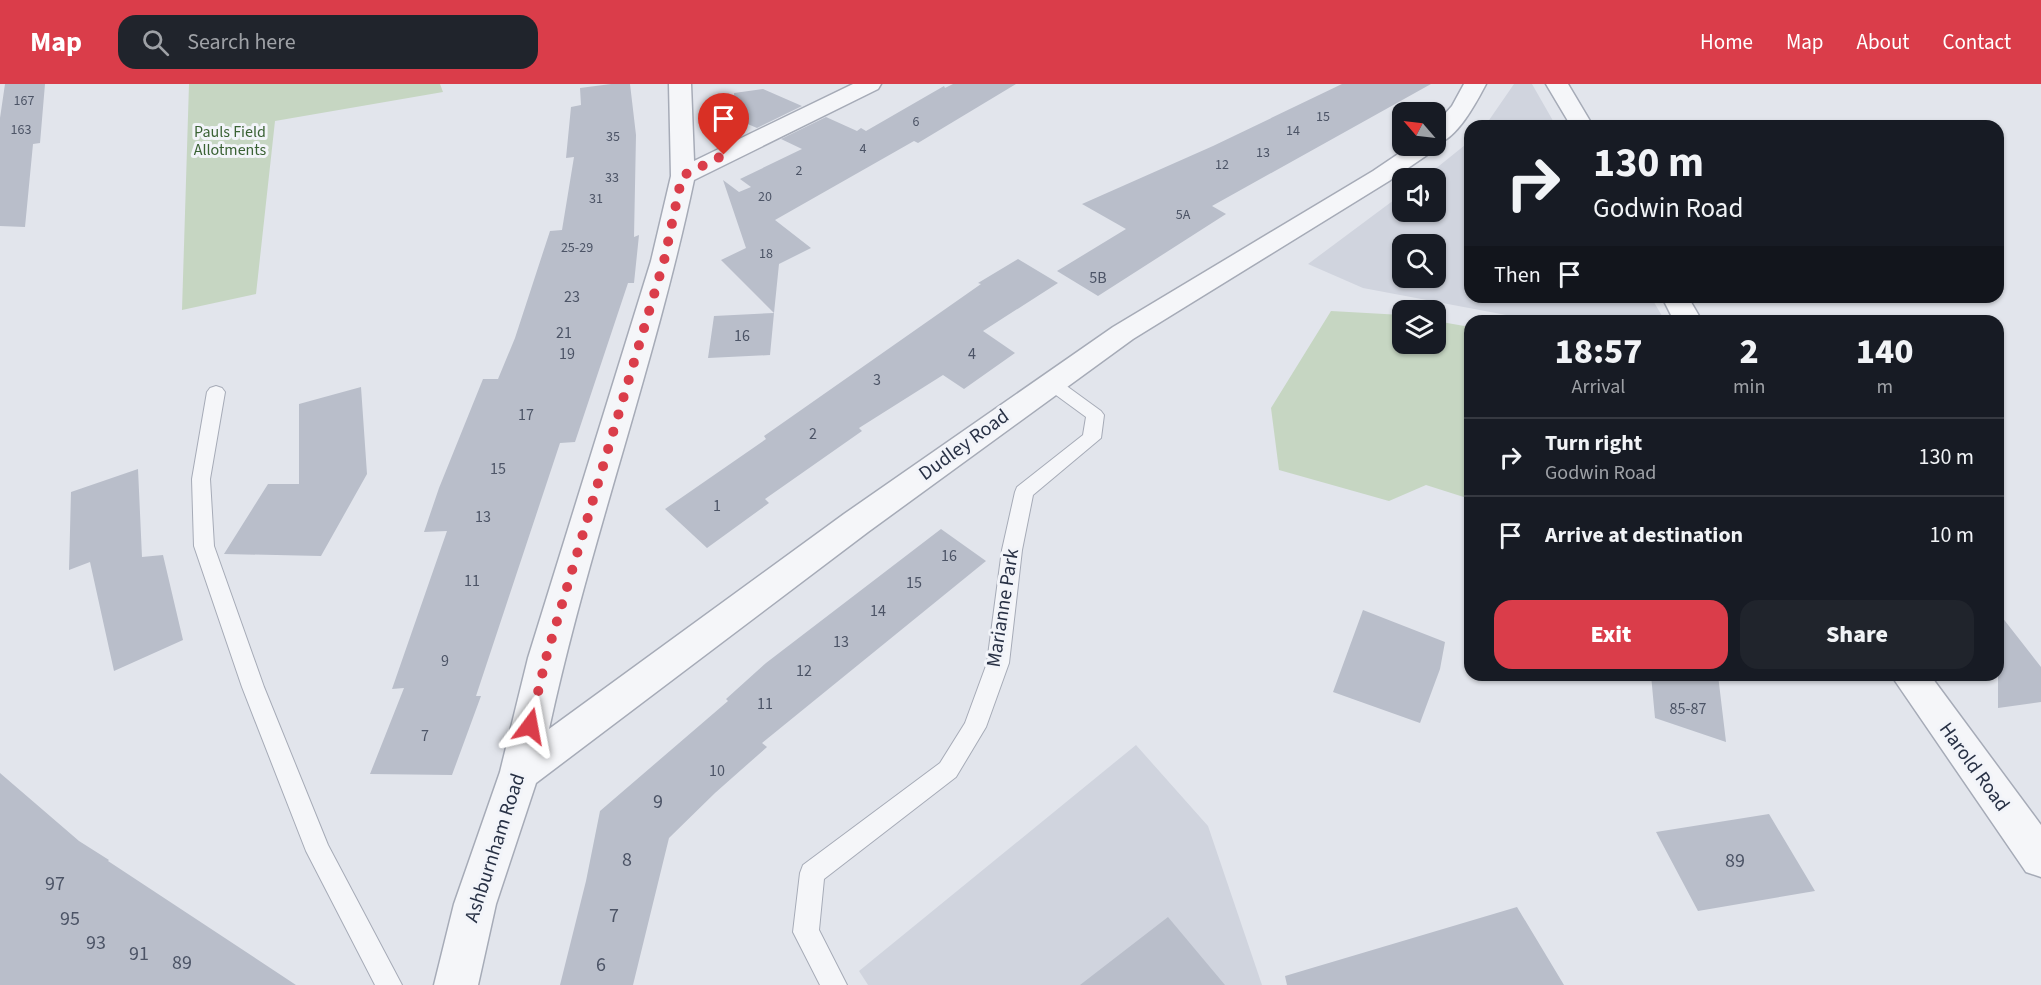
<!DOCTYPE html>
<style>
:root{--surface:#171b24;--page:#20242c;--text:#f1f3f6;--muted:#9ea1a6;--line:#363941;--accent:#da3d4a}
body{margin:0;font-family:"Source Sans 3",sans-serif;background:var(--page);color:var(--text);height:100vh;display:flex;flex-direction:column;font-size:22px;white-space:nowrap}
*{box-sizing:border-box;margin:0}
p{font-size:20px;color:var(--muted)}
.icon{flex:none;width:33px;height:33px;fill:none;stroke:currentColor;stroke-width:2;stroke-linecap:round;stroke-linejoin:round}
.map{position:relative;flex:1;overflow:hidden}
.sheet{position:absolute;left:1464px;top:231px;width:540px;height:366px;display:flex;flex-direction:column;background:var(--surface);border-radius:18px;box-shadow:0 2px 4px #0004}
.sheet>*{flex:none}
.banner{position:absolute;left:1464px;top:36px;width:540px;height:183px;border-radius:18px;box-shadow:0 2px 4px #0004;background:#171b24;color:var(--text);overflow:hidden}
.needle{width:39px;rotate:298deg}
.fabs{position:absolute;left:1392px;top:18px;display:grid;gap:12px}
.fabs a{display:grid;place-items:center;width:54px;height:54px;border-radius:12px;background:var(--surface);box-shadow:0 2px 4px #0004;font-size:30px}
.pin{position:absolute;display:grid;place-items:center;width:51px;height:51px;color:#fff;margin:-62px -26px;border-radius:50% 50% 50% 0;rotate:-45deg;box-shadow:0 0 6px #0007}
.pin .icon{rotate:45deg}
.me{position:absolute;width:66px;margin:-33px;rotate:13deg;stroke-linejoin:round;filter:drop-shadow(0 0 4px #0008)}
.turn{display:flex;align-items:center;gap:21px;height:126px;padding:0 30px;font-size:27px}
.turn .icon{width:78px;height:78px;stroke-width:2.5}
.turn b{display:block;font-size:42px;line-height:51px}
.then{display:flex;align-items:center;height:57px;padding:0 30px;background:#0003;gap:12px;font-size:22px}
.eta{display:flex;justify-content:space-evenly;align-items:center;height:102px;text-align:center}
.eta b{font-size:36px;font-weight:800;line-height:42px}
.button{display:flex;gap:12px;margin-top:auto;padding:12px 30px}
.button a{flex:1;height:69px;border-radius:18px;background:var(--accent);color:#fff;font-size:24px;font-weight:800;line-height:69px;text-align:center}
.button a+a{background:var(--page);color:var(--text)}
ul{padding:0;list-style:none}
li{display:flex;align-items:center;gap:18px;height:78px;padding:0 30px;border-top:2px solid var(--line)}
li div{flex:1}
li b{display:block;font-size:22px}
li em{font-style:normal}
header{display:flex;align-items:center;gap:36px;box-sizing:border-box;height:84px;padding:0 30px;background:var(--accent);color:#fff}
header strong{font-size:28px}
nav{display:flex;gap:33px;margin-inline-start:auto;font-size:21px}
.search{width:420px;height:54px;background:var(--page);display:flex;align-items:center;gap:15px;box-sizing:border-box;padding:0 21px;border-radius:18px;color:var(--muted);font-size:22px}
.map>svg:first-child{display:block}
.built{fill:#d0d4de;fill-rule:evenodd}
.green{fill:#c6d6c2}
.building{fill:#b9beca}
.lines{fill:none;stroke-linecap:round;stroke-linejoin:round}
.lane-casing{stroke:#a6abb7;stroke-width:2}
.street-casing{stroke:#a6abb7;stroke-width:3}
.lane{fill:#f5f6f9;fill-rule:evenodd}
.street{fill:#f5f6f9;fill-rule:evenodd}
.route{stroke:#da3d4a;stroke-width:10;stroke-dasharray:0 18}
.labels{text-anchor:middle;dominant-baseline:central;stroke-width:6;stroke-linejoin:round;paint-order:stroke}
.far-number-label{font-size:14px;fill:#4c5466}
.far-park-label{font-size:16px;fill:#3a6234;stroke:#f2f4f9}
.number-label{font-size:16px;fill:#4c5466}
.street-label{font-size:20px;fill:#283145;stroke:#f2f4f9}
.near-number-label{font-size:20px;fill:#4c5466}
</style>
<header>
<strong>Map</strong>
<div class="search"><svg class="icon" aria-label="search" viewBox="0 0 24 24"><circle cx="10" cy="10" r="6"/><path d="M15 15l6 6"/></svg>Search here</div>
<nav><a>Home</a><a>Map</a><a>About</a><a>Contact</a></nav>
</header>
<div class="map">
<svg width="2041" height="901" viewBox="0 0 2041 901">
<rect width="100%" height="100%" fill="#e2e5ec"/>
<path class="built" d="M 1514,0 L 1532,0 L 1556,42 L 1485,42 Z
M 1470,57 L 1470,213 L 1651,213 L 1665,237 L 1538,237 L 1363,204 L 1308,180 L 1402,110 L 1402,128 L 1436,128 L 1436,94 L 1424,94 ZM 1402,160 L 1436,160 L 1436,194 L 1402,194 Z
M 1136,661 L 1208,742 L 1262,901 L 868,901 L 859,887 Z"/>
<path class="green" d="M 189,0 L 440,0 L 443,8 L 275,37 L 256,210 L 182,226 Z
M 1331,227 L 1402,231 L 1402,260 L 1436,260 L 1436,237 L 1470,243 L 1470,415 L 1426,401 L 1389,417 L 1279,386 L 1271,324 Z"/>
<path class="building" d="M 5,0 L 45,0 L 40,59 L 33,60 L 25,143 L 0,142 L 0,34 Z
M 611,0 L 630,0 L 636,51 L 634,153 L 639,151 L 634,199 L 628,199 L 575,358 L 560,359 L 476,612 L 481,612 L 452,691 L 370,690 L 404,604 L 392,605 L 447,447 L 424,448 L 439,404 L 483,295 L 498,295 L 515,254 L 550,147 L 562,146 L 574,73 L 566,74 L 571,23 L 581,21 L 580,4 Z
M 953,0 L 1016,0 L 918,59 L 914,57 L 775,136 L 811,164 L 779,180 L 774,229 L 721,176 L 746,164 L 723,96 L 739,108 L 751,103 L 740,95 L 802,65 L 781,55 L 826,33 L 857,47 L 861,44 L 866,47 L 944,2 L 945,4 Z
M 1342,0 L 1431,0 L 1212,122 L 1226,130 L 1098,212 L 1057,187 L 1126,145 L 1082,120 L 1213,62 Z
M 763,5 L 802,22 L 757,44 L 736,35 L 734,9 Z
M 1018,175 L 1058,199 L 983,247 L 1015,269 L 964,305 L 943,291 L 859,344 L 862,347 L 765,415 L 769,419 L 707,464 L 665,425 L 766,355 L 764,352 L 981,200 L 978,199 Z
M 774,229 L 770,271 L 708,274 L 714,232 Z
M 361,303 L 367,390 L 321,472 L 224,470 L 268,400 L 299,400 L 299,320 Z
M 138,385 L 142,473 L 163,471 L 183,556 L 114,587 L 90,478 L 69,486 L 71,408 Z
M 941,445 L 986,477 L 762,659 L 767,663 L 715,709 L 669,754 L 633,901 L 560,901 L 586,797 L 600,727 L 728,617 L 726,615 L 766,579 Z
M 1363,526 L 1445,558 L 1440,585 L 1420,639 L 1333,608 Z
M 1998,528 L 2041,583 L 2041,618 L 1998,624 Z
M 1651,591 L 1718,591 L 1726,658 L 1655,634 Z
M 0,689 L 79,757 L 109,776 L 108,777 L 296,901 L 0,901 Z
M 1769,730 L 1815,807 L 1698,827 L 1656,748 Z
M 1517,823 L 1564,901 L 1287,901 L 1285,892 Z
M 1168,833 L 1225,901 L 1080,901 Z"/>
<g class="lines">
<defs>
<path id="lane" d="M 1051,293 L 1057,295 L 1101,327 L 1104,331 L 1101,354 L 1033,411 L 1022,466 L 1009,579 L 986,643 L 956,693 L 824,795 L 819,846 L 847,901 L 820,901 L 793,848 L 800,789 L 803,781 L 940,679 L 965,639 L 987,579 L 1002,466 L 1015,408 L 1017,403 L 1083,351 L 1086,333 L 1045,303 L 1042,299 L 1045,295 Z
M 216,302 L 222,304 L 225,308 L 210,395 L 214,462 L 264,603 L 328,761 L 402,901 L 375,901 L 306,767 L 242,603 L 194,462 L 192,395 L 207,308 L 210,304 Z"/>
<path id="street" d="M 669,0 L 691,0 L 694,77 L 853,0 L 881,0 L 878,5 L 694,96 C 655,281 589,460 549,645 L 844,430 L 1113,243 L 1373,87 L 1410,62 L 1437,62 L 1433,67 L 1389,97 L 1133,255 L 868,448 L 536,699 L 496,820 L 478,901 L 434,901 L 454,820 L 500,688 L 528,574 L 651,177 L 671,92 Z
M 1464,0 L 1486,0 C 1476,19 1457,55 1436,60 L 1436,40 L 1452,22 Z
M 1546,0 L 1568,0 L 1593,42 L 1571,42 Z
M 1662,213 L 1688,213 L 1702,237 L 1674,237 Z
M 1891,591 L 1930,591 L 2041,741 L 2041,793 L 2026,788 Z"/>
</defs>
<use href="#lane" class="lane-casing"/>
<use href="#street" class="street-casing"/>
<use href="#lane" class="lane"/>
<use href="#street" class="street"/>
</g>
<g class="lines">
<path class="route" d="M 530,642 L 546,574 L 664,177 L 682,92 L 724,71"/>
</g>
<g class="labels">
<g class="far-number-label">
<text x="24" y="17">167</text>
<text x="1323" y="33">15</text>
<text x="916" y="38">6</text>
<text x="21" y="46">163</text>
<text x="1293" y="47">14</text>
<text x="613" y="53">35</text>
<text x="863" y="65">4</text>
<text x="1263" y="69">13</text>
<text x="1222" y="81">12</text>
<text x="799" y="87">2</text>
<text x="612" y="94">33</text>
<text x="765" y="113">20</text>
<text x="596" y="115">31</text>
<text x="1183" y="131">5A</text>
<text x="577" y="164">25-29</text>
<text x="766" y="170">18</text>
</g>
<g class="far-park-label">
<text x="230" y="48">Pauls Field<tspan x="230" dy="18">Allotments</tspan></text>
</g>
<g class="number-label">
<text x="1098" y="194">5B</text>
<text x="572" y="213">23</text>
<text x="564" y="249">21</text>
<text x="742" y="252">16</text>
<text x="567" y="270">19</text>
<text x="972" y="270">4</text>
<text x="877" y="296">3</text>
<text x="526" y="331">17</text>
<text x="813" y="350">2</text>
<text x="498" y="385">15</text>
<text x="717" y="422">1</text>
<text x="483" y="433">13</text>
<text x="949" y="472">16</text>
<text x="472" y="497">11</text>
<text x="914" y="499">15</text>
<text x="878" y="527">14</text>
<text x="841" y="558">13</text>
<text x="445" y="577">9</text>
<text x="804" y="587">12</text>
<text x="765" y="620">11</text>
<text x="1688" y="625">85-87</text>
<text x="425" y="652">7</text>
<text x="717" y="687">10</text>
</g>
<g class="street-label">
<text transform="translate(964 361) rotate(-36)">Dudley Road</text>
<text transform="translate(1003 524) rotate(-81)">Marianne Park</text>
<text transform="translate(1974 683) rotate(54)">Harold Road</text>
<text transform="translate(495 764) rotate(-72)">Ashburnham Road</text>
</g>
<g class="near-number-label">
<text x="658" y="718">9</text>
<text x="627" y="776">8</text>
<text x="1735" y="777">89</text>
<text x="55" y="800">97</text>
<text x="614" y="832">7</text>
<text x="70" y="835">95</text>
<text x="96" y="859">93</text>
<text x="139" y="870">91</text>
<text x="182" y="879">89</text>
<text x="601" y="881">6</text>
</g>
</g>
</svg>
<div class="fabs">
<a><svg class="needle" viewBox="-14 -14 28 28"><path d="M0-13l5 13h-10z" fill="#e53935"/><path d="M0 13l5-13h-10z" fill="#9ea1a6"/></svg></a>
<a><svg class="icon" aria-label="sound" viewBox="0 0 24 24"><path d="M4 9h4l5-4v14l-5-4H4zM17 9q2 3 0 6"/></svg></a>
<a><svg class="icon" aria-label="search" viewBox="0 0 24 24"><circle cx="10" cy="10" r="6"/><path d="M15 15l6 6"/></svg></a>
<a><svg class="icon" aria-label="layers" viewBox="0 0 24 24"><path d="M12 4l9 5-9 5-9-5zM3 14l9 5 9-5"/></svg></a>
</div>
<div class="pin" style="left:724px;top:71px;background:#d93025"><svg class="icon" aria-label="arrive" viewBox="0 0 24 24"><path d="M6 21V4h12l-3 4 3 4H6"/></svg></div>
<svg class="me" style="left:530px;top:642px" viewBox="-20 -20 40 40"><path d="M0-17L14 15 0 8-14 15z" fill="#da3d4a" stroke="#fff" stroke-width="4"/></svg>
<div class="banner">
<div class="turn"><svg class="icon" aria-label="right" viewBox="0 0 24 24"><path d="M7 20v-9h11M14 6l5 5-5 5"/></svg><div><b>130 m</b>Godwin Road</div></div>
<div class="then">Then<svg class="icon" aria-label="arrive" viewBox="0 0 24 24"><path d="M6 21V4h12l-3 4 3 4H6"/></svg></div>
</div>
<section class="sheet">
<div class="eta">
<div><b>18:57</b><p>Arrival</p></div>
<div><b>2</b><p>min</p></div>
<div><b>140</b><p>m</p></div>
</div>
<ul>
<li><svg class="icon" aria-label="right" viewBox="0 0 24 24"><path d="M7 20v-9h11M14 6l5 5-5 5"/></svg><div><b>Turn right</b><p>Godwin Road</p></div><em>130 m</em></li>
<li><svg class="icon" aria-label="arrive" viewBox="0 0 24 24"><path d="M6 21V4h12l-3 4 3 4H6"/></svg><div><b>Arrive at destination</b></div><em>10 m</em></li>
</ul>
<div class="button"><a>Exit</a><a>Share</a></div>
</section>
</div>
